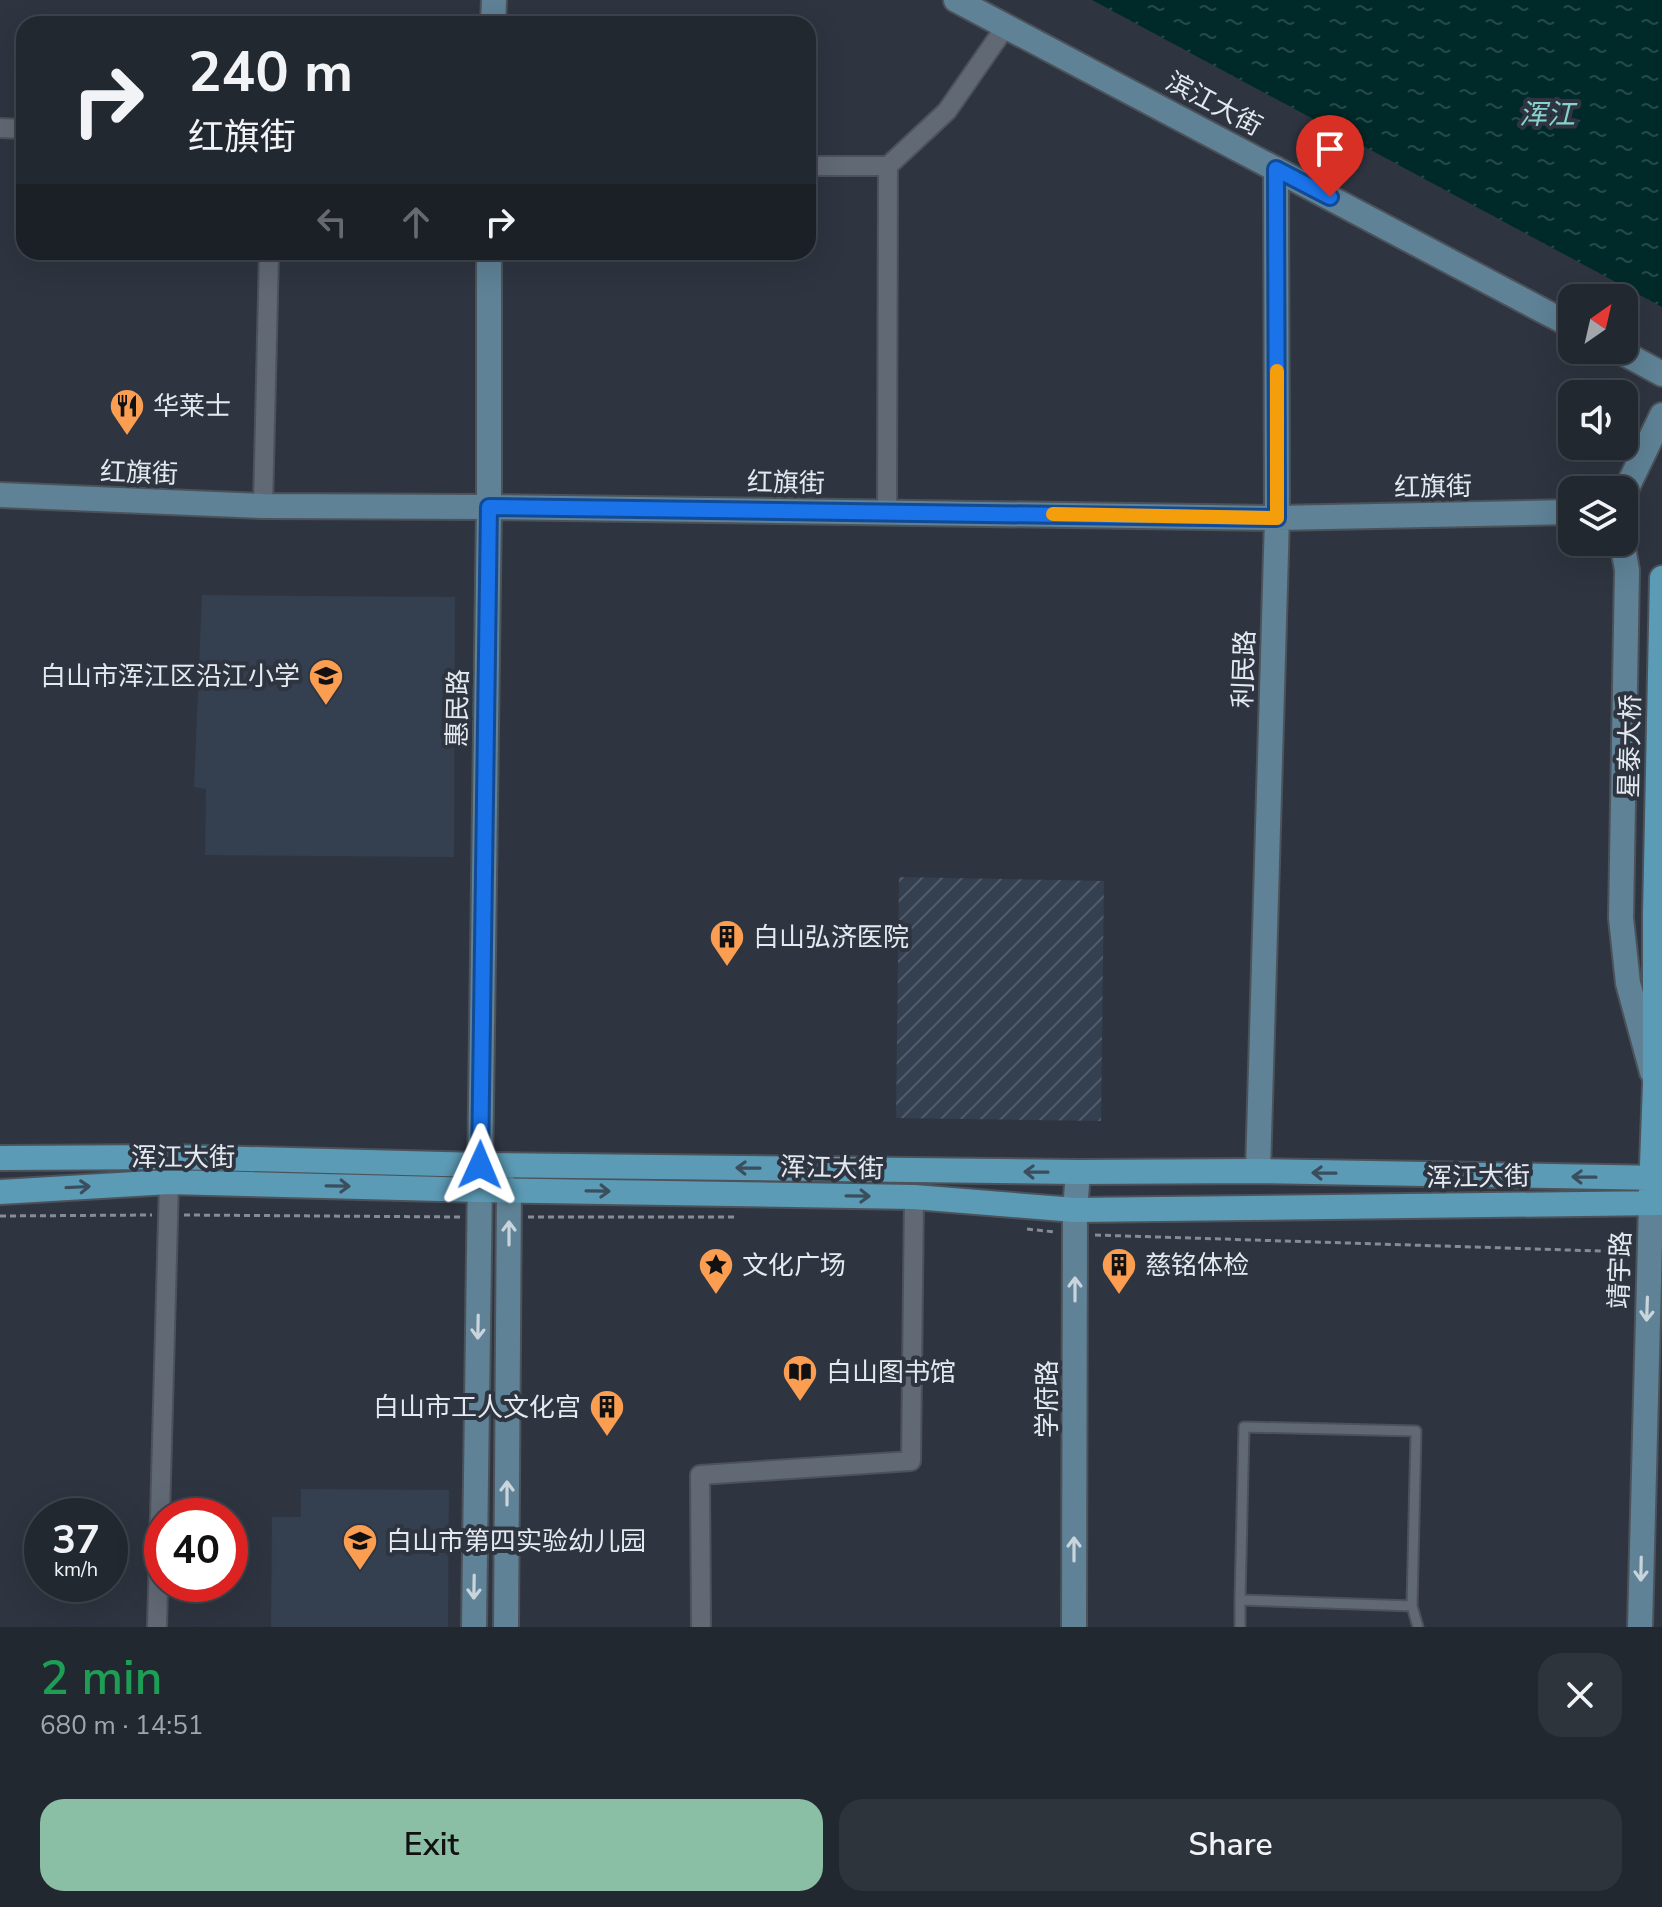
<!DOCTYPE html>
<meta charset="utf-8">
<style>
:root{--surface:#222830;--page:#2e343c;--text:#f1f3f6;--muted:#a2a6ab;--line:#3f444c;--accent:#8abfa5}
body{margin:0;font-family:"Nunito Sans","Noto Sans SC",sans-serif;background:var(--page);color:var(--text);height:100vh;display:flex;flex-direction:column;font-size:30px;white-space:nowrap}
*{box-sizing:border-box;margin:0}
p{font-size:26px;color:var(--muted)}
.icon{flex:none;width:44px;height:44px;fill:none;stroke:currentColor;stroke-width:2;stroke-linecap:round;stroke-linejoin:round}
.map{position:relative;height:1627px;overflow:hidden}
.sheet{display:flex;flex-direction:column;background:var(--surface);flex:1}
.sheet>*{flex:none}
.top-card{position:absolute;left:16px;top:16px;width:800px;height:244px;border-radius:24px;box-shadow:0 8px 32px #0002,0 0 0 2px var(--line);background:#222830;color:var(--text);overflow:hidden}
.needle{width:52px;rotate:34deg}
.controls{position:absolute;left:1558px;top:284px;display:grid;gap:16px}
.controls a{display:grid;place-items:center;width:80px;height:80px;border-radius:16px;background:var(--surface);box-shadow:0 8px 32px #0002,0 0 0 2px var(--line);font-size:40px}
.speed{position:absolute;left:24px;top:1498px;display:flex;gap:16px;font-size:40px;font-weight:700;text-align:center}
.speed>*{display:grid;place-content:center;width:104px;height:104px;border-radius:50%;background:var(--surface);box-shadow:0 8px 32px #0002,0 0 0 2px var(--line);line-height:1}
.speed small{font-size:20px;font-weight:400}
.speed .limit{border:12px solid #d22;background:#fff;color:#111}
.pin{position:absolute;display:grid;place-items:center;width:68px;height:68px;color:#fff;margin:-82px -34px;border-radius:50% 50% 50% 0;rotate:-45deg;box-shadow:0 0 8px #0007}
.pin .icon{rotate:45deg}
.me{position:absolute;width:88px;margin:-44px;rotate:1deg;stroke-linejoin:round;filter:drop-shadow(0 0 6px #0008)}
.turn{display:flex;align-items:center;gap:28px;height:168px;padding:0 40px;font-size:36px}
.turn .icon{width:104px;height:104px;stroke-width:2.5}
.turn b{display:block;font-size:56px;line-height:68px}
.lanes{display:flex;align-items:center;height:76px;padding:0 40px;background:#0003;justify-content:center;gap:40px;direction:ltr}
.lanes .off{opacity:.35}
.round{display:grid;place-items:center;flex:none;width:84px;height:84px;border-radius:24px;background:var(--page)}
.head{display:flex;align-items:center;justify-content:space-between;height:136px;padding:0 40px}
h1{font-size:48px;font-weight:600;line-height:60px;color:#1e9e55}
.button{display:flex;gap:16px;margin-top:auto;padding:16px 40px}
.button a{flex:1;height:92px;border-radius:24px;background:var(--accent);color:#111;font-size:32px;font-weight:600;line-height:92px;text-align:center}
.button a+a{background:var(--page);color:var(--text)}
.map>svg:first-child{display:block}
.built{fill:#343f4f}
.industrial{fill:url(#industrial-furrows)}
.water{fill:url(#water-ripples)}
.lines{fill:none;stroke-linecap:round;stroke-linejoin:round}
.lane-casing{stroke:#4c525a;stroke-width:13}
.street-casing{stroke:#4c525a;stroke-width:22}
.secondary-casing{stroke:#4c525a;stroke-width:28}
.primary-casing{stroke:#4c525a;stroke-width:28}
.path{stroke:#868b94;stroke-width:3;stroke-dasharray:6 4;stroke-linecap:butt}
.lane{stroke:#616975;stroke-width:9}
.street{stroke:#616975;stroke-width:18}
.secondary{stroke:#5f8296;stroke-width:24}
.primary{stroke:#5c9bb6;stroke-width:24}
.oneway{stroke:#3a4e5e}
.oneway2{stroke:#c9d4dd}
.route-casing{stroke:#114b97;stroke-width:20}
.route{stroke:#1a73e8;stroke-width:14}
.slow{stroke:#f59e0b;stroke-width:14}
.labels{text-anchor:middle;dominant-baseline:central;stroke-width:8;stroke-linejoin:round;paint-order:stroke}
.street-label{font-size:26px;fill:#e4e8ef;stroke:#2e3540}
.poi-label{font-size:26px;fill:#e4e8ef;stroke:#2e3540;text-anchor:start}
.water-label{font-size:28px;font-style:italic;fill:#87d1ce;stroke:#2e3540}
</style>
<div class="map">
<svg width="1662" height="1627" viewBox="0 0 1662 1627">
<defs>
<pattern id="industrial-furrows" width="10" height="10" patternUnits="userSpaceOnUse" patternTransform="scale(2)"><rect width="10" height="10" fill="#343f4f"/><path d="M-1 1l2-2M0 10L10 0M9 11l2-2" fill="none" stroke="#515b69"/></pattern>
<pattern id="water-ripples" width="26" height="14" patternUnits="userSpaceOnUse" patternTransform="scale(2)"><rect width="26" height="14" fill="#002a29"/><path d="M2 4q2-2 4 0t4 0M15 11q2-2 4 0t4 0" fill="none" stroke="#254948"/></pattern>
</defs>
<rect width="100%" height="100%" fill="#2e3540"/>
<path class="built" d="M 202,595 L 455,597 L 454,857 L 205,855 L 206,789 L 194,787 Z
M 301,1489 L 449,1490 L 448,1627 L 271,1627 L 272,1517 L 301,1517 Z"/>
<path class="industrial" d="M 899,877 L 1104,881 L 1101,1121 L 896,1118 Z"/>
<path class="water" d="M 1092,0 L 1662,0 L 1662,307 Z"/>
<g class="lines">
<defs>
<path id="lane" d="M 1412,1606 L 1418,1627
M 1240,1627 L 1240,1600 L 1244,1427 L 1416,1431 L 1412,1606 L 1240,1600"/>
<path id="street" d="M 0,128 L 24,129
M 808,166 L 888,166
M 263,506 L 269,252
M 887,512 L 888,166 L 947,111 L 1006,26
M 157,1627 L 169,1182 L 173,1157
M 701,1627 L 700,1475 L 911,1461 L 914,1197"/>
<path id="secondary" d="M 956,0 L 1572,326
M 493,24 L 494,0
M 1618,350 L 1662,374
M 1624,494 L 1662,415
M 0,495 L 263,506 L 489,507 L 1277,518 L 1572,512
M 1622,542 L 1627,570 L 1621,918 L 1628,983 L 1652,1072
M 1258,1171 L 1277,518 L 1276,169
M 494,1177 L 509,1190 L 506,1627
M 474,1627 L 489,507 L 489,252
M 1074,1627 L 1075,1210 L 1078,1172
M 1640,1627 L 1651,1203"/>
<path id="primary" d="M 0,1158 L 173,1157 L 480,1165 L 1078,1172 L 1258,1171 L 1662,1178
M 0,1192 L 169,1182 L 480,1190 L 914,1197 L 1075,1210 L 1662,1203
M 1651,1192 L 1655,1084 L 1655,915 L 1662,578"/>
</defs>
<use href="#lane" class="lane-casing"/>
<use href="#street" class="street-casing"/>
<use href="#secondary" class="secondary-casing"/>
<use href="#primary" class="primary-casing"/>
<path class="path" d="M 184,1215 L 460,1217
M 0,1216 L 152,1215
M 528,1217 L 736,1217
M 1027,1229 L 1055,1232
M 1095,1235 L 1631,1252"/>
<use href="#lane" class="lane"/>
<use href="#street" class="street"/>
<use href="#secondary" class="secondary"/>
<use href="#primary" class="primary"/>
</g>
<defs><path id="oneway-shaft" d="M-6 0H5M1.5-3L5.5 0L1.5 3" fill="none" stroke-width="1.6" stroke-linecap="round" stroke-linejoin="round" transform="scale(2)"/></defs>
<g class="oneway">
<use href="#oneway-shaft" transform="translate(748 1168) rotate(-179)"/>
<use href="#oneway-shaft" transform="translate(1036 1172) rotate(-179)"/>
<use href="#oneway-shaft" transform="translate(1324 1173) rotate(-179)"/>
<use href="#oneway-shaft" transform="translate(1584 1177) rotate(-179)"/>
<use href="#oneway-shaft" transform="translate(338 1186) rotate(1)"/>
<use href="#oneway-shaft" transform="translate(78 1187) rotate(-3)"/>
<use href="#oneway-shaft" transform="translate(598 1191) rotate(1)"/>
<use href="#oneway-shaft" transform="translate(858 1196) rotate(1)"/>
</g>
<g class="oneway2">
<use href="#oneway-shaft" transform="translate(509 1233) rotate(-90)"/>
<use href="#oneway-shaft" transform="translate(1075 1289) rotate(-90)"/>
<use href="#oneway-shaft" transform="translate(1647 1309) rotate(92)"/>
<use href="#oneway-shaft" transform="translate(478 1327) rotate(91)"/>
<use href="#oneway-shaft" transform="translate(507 1493) rotate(-90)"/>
<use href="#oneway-shaft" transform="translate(1074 1549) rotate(-90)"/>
<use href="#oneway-shaft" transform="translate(1641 1569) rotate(91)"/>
<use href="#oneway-shaft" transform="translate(474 1587) rotate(91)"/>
</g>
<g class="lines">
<defs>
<path id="route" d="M 480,1165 L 489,507 L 1277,518 L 1276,169 L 1330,197"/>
</defs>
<use href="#route" class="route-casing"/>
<use href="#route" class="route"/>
<path class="slow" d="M 1053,514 L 1277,518 L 1277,371"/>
</g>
<defs>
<symbol id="restaurant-pin" viewBox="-11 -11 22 30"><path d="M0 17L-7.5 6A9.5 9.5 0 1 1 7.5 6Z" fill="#fb9e51" stroke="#2e3540"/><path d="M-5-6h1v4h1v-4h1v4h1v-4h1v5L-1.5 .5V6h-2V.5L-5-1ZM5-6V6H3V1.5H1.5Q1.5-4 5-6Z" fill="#111"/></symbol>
<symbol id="school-pin" viewBox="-11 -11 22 30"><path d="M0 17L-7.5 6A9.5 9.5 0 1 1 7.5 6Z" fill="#fb9e51" stroke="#2e3540"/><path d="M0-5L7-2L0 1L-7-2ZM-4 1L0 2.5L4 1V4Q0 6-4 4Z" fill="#111"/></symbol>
<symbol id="building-pin" viewBox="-11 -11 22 30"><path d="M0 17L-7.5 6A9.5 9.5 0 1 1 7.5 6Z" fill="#fb9e51" stroke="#2e3540"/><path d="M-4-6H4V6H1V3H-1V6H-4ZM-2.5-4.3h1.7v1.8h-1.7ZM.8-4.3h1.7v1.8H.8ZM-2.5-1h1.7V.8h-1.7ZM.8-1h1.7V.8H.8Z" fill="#111"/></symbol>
<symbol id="sight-pin" viewBox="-11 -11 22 30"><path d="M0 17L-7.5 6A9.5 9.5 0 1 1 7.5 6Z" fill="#fb9e51" stroke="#2e3540"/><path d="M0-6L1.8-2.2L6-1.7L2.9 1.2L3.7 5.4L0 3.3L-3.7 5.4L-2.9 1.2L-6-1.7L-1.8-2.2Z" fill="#111"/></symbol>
<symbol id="library-pin" viewBox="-11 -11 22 30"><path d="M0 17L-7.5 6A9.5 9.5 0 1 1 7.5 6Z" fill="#fb9e51" stroke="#2e3540"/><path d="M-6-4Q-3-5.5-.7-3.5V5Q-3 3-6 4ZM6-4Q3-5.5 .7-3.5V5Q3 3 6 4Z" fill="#111"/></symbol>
</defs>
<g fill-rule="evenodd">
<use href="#restaurant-pin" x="107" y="386" width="40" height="54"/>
<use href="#school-pin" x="306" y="656" width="40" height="54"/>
<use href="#building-pin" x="707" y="917" width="40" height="54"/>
<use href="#sight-pin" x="696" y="1245" width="40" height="54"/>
<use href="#building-pin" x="1099" y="1245" width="40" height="54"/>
<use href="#library-pin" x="780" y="1352" width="40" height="54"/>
<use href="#building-pin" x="587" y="1387" width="40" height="54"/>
<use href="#school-pin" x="340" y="1521" width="40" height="54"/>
</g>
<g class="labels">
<g class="street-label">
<text transform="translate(1214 104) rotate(28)">滨江大街</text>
<text transform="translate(139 473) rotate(2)">红旗街</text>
<text transform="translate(786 483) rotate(1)">红旗街</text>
<text transform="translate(1433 487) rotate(-1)">红旗街</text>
<text transform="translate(1244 669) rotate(-88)">利民路</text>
<text transform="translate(458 708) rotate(-89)">惠民路</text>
<text transform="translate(1630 746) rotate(-89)">星泰大桥</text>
<text x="183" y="1157">浑江大街</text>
<text transform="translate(832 1168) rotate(1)">浑江大街</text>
<text transform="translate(1478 1177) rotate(-1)">浑江大街</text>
<text transform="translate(1620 1270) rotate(-88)">靖宇路</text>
<text transform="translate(1047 1399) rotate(-90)">学府路</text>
</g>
<g class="poi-label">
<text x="153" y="406">华莱士</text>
<text x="300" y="676" text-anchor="end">白山市浑江区沿江小学</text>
<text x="753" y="937">白山弘济医院</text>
<text x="742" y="1265">文化广场</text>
<text x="1145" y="1265">慈铭体检</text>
<text x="826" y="1372">白山图书馆</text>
<text x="581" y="1407" text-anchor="end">白山市工人文化宫</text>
<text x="386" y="1541">白山市第四实验幼儿园</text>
</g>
<g class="water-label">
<text x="1547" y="115">浑江</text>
</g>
</g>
</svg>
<div class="controls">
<a><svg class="needle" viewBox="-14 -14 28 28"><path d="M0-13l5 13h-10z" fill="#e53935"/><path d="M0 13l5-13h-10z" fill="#a2a6ab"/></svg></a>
<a><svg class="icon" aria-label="sound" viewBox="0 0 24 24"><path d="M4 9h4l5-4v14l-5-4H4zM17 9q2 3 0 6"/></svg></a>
<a><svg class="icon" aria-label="layers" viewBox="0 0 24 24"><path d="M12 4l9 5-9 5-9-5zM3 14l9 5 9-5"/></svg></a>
</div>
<div class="speed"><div>37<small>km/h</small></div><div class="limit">40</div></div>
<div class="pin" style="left:1330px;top:197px;background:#d93025"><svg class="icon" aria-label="arrive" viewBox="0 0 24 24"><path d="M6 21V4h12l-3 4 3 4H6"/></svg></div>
<svg class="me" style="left:480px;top:1165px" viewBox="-20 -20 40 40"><path d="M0-17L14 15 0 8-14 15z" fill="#1a73e8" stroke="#fff" stroke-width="4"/></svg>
<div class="top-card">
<div class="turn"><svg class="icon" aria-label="right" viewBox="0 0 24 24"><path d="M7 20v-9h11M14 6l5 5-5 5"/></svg><div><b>240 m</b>红旗街</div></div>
<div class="lanes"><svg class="icon off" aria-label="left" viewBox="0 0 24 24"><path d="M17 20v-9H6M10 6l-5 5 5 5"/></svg><svg class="icon off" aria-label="ahead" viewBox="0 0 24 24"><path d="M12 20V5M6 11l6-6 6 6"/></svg><svg class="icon" aria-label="right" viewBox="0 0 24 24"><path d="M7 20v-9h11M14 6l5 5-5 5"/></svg></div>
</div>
</div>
<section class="sheet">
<div class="head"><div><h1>2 min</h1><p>680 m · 14:51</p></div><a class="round"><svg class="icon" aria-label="close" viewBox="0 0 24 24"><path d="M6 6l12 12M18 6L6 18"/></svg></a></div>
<div class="button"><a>Exit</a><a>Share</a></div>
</section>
